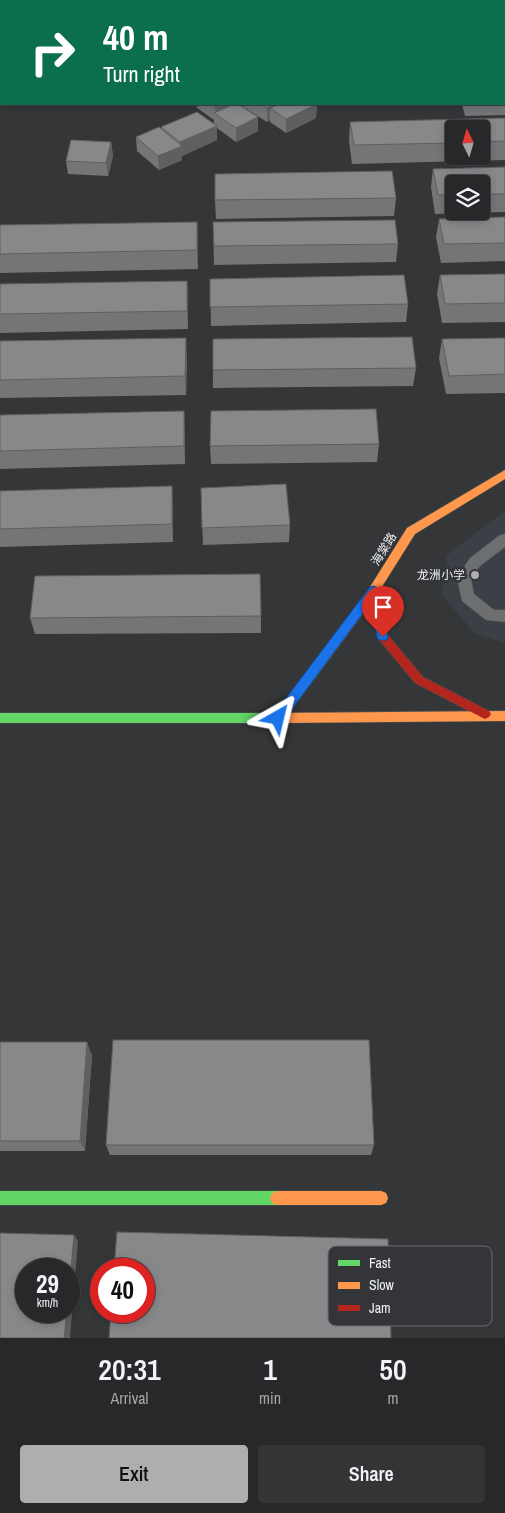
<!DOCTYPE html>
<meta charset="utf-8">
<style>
:root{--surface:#27282a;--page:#333436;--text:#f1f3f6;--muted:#a4a6a8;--line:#434447;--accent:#acaeb0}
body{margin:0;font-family:"Archivo Narrow","Noto Sans SC",sans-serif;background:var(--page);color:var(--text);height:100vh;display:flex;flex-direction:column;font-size:19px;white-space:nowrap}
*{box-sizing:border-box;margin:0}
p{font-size:16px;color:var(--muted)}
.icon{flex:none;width:28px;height:28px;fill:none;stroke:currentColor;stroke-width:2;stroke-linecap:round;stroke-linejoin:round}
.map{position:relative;height:1338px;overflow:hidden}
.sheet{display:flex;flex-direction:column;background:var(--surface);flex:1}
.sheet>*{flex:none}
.banner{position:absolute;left:0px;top:0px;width:505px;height:105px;box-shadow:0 2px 8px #0003,0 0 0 1px var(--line);background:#0b6e4f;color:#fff;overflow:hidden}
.needle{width:32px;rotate:355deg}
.buttons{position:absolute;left:445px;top:120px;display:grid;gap:10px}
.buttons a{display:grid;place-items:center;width:45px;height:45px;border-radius:5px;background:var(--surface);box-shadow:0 2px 8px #0003,0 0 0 1px var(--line);font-size:25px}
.speed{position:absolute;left:15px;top:1258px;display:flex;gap:10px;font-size:25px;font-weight:700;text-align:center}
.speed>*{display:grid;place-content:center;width:65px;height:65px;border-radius:50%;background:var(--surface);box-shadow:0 2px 8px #0003,0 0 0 1px var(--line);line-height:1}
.speed small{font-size:12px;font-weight:400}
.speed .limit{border:8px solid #d22;background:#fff;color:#111}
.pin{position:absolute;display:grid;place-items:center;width:42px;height:42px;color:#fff;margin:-51px -21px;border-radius:50% 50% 50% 0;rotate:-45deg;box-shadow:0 0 5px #0007}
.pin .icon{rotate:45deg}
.me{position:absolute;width:55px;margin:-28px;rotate:37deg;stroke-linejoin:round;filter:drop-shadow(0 0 4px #0008)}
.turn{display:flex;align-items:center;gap:18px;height:105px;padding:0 20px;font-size:22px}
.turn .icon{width:65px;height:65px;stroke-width:2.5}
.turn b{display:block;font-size:35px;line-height:42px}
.eta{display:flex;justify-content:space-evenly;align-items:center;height:85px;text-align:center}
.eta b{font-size:30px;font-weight:600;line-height:35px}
.cta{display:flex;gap:10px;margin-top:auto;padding:10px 20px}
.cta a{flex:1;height:58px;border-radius:5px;background:var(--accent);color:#111;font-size:20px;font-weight:600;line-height:58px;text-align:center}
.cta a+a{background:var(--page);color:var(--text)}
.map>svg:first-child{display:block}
.built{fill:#3b4047}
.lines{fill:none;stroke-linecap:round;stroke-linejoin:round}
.lane-casing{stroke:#525456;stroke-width:1}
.fast-casing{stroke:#525456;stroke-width:1}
.slow-casing{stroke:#525456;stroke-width:1}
.jam-casing{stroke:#525456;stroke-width:1}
.lane{fill:#6d6e70;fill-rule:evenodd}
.fast{fill:#63d668;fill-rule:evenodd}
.slow{fill:#ff974d;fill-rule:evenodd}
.jam{fill:#b3261e;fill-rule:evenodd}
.wall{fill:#747577;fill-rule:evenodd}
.shaded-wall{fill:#5e5f61}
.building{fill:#87888a;stroke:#5e5f61}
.route{fill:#1a73e8;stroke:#114b97}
.poi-dot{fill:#acaeb0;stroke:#333539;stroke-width:2}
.labels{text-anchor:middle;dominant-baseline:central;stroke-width:5;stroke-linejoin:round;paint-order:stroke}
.street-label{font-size:12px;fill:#eceef0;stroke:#333539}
.poi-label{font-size:12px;fill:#eceef0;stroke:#333539;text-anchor:end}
.key{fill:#333539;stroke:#6a6c70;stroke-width:1}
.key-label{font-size:14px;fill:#eceef0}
</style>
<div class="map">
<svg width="505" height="1338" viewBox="0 0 505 1338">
<rect width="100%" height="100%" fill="#343638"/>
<path class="built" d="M 505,511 L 505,643 L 475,634 L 442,595 L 447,555 Z"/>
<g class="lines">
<defs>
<path id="lane" d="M 505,534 L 505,547 L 480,566 L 471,579 L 474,594 L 494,610 L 505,610 L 505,622 L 486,620 L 462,601 L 457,578 L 470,558 L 500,535 Z"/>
<path id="fast" d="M 326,650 L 330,652 L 332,655 L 330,658 L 283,721 L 279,723 L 0,723 L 0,713 L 276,713 L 322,652 Z
M 0,1191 L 277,1191 L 282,1193 L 284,1198 L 282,1203 L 277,1205 L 0,1205 Z"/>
<path id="slow" d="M 505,470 L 505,479 L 415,534 L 378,593 L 330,658 L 322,658 L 320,655 L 322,652 L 370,587 L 407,528 Z
M 505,711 L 505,721 L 279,723 L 275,721 L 273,718 L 275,715 L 279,713 Z
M 277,1191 L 381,1191 L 386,1193 L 388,1198 L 386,1203 L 381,1205 L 277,1205 L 272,1203 L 270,1198 L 272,1193 Z"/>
<path id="jam" d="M 374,586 L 379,590 L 388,635 L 423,677 L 489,711 L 491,714 L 489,717 L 485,719 L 481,717 L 415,683 L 377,637 L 369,590 Z"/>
</defs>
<use href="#lane" class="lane-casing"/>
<use href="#fast" class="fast-casing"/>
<use href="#slow" class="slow-casing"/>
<use href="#jam" class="jam-casing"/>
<use href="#lane" class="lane"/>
<use href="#fast" class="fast"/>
<use href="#slow" class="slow"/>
<use href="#jam" class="jam"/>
</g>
<path class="wall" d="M 245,0 L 291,0 L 291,1 L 245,1 Z
M 493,0 L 505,0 L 505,64 L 504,63 L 504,1 L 493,1 Z
M 0,21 L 1,21 L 1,60 L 0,60 Z
M 504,74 L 505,74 L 505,115 L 465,116 L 462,104 L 504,104 Z
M 197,104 L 317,104 L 316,118 L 286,133 L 270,122 L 270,120 L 267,122 L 245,108 L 258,131 L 236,142 L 217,128 L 217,140 L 182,156 L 182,160 L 159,170 L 137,151 L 136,137 L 161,130 L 161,127 L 214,125 L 214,120 L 197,108 Z
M 505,118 L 505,160 L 352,164 L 349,141 L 350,122 ZM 454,129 L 481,129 L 481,156 L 454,156 Z
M 111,142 L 113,156 L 108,176 L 68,174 L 66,161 Z
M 505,167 L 505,212 L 435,214 L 431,187 L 433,169 ZM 454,184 L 481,184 L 481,211 L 454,211 Z
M 396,198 L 394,216 L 216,219 L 215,200 Z
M 505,217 L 505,261 L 441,263 L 436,237 L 439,219 Z
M 197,222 L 198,269 L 0,273 L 0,228 Z
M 213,222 L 398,244 L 396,262 L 214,265 Z
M 505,274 L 505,322 L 442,323 L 437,294 L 440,275 Z
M 210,279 L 408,304 L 406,322 L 211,326 Z
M 187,281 L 188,299 L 188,329 L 0,333 L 0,284 Z
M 505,338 L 505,393 L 446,394 L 439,358 L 442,339 Z
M 0,341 L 187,356 L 186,395 L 0,398 Z
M 416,368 L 413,386 L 213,388 L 213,370 Z
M 0,415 L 185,429 L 185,464 L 0,469 Z
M 379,444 L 377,462 L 211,464 L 210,446 Z
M 201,488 L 290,525 L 289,542 L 203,545 Z
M 0,491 L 173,504 L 173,542 L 0,547 Z
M 261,616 L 261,633 L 35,634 L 30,618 Z
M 0,1042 L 92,1055 L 85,1151 L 0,1151 Z
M 106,1145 L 374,1145 L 371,1155 L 110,1155 Z"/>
<path class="shaded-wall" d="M 283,0 L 291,0 L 291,1 L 281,1 Z
M 221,104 L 245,104 L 245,106 L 221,118 L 216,114 L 215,107 Z
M 275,104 L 285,104 L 270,108 L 270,120 L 267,122 L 267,108 Z
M 317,104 L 316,118 L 286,133 L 286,119 Z
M 258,117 L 258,131 L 236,142 L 236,128 Z
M 217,126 L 217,140 L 182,156 L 182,160 L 159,170 L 158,156 L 181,147 L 180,142 Z
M 111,142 L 113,156 L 108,176 L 106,163 Z
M 197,222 L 198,240 L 198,269 L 197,250 Z
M 187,281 L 188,299 L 188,329 L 187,311 Z
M 186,338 L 187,356 L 186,395 L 185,376 Z
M 184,411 L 185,429 L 185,464 L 184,446 Z
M 172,486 L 173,504 L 173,542 L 172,524 Z
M 87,1042 L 92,1055 L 85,1151 L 80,1141 Z
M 74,1235 L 78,1241 L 70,1338 L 64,1338 L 67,1311 L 69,1311 L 69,1291 Z"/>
<path class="building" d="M 150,0 L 156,0 L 157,1 L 144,1 Z
M 266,0 L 283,0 L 281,1 L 269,1 Z
M 309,0 L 333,0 L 332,1 L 307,1 Z
M 338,0 L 371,0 L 371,1 L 337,1 Z
M 496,0 L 505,0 L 505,14 L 504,14 L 504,1 L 497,1 Z
M 0,21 L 1,21 L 1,41 L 0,41 Z
M 505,23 L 505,49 L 504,49 L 504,25 Z
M 504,74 L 505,74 L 505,96 L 504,96 Z
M 211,104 L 221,104 L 215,107 Z
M 234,104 L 238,104 L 258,117 L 236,128 L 214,113 Z
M 260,104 L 275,104 L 267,108 Z
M 280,104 L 317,104 L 286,119 L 270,108 Z
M 197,112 L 217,126 L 180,142 L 161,127 Z
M 505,118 L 505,141 L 481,142 L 481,129 L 454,129 L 454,143 L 354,145 L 350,122 Z
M 159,127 L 182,146 L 158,156 L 136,137 Z
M 71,140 L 111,142 L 106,163 L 66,161 Z
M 505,167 L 505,194 L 481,194 L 481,184 L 454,184 L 454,195 L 438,195 L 433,169 Z
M 392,171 L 396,198 L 215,200 L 215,174 Z
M 505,217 L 505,243 L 444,244 L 439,219 Z
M 395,220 L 398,244 L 214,246 L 213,222 Z
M 197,222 L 197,250 L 0,254 L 0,225 Z
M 505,274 L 505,303 L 445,304 L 440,275 Z
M 404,275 L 408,304 L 210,307 L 210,279 Z
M 187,281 L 187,311 L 0,314 L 0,284 Z
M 412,337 L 416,368 L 213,370 L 213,339 Z
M 186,338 L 185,376 L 0,380 L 0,341 Z
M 505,338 L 505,374 L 449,376 L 442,339 Z
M 376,409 L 379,444 L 210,446 L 211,411 Z
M 184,411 L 184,446 L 0,451 L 0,415 Z
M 286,484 L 290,525 L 202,528 L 201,488 Z
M 172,486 L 172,524 L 0,529 L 0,491 Z
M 260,574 L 261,616 L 30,618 L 35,576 Z
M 113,1040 L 369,1040 L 374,1145 L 106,1145 Z
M 0,1042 L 87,1042 L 80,1141 L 0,1141 Z
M 117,1232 L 388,1239 L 391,1338 L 109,1338 L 111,1311 L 144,1311 L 144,1269 L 114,1269 Z
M 0,1233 L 74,1235 L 69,1291 L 69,1269 L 26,1269 L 26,1311 L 67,1311 L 64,1338 L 0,1338 Z"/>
<path class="route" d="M 374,586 L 380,590 L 388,637 L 387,640 L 379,640 L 377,637 L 371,602 L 283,721 L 274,721 L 273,718 L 274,714 L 370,587 Z"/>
<circle class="poi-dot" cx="475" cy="575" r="5"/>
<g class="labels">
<g class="street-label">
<text transform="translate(384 549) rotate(-58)">海棠路</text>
</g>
<g class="poi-label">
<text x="465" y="575">龙洲小学</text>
</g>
</g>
<rect x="328" y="1246" width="164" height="80" rx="8" class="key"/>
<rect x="338" y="1260" width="22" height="6" fill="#63d668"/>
<rect x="338" y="1282" width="22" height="7" fill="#ff974d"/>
<rect x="338" y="1305" width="22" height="6" fill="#b3261e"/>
<g class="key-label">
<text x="369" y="1268">Fast</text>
<text x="369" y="1290">Slow</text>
<text x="369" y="1313">Jam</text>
</g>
</svg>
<div class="buttons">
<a><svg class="needle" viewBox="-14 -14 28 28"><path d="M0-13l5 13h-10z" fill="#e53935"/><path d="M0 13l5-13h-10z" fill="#a4a6a8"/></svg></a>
<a><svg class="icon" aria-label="layers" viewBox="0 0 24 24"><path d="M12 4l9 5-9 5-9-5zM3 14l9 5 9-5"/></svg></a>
</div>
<div class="speed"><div>29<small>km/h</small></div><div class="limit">40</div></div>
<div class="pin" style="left:383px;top:637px;background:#d93025"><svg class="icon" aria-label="arrive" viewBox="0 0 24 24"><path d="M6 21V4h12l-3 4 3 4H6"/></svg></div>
<svg class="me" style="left:278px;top:718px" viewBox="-20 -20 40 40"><path d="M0-17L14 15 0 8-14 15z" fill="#1a73e8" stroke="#fff" stroke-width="4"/></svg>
<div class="banner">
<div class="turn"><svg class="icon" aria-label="right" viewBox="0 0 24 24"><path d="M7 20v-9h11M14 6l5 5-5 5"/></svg><div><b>40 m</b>Turn right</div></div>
</div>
</div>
<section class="sheet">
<div class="eta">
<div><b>20:31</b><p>Arrival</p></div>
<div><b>1</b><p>min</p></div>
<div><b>50</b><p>m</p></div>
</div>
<div class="cta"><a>Exit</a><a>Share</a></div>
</section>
